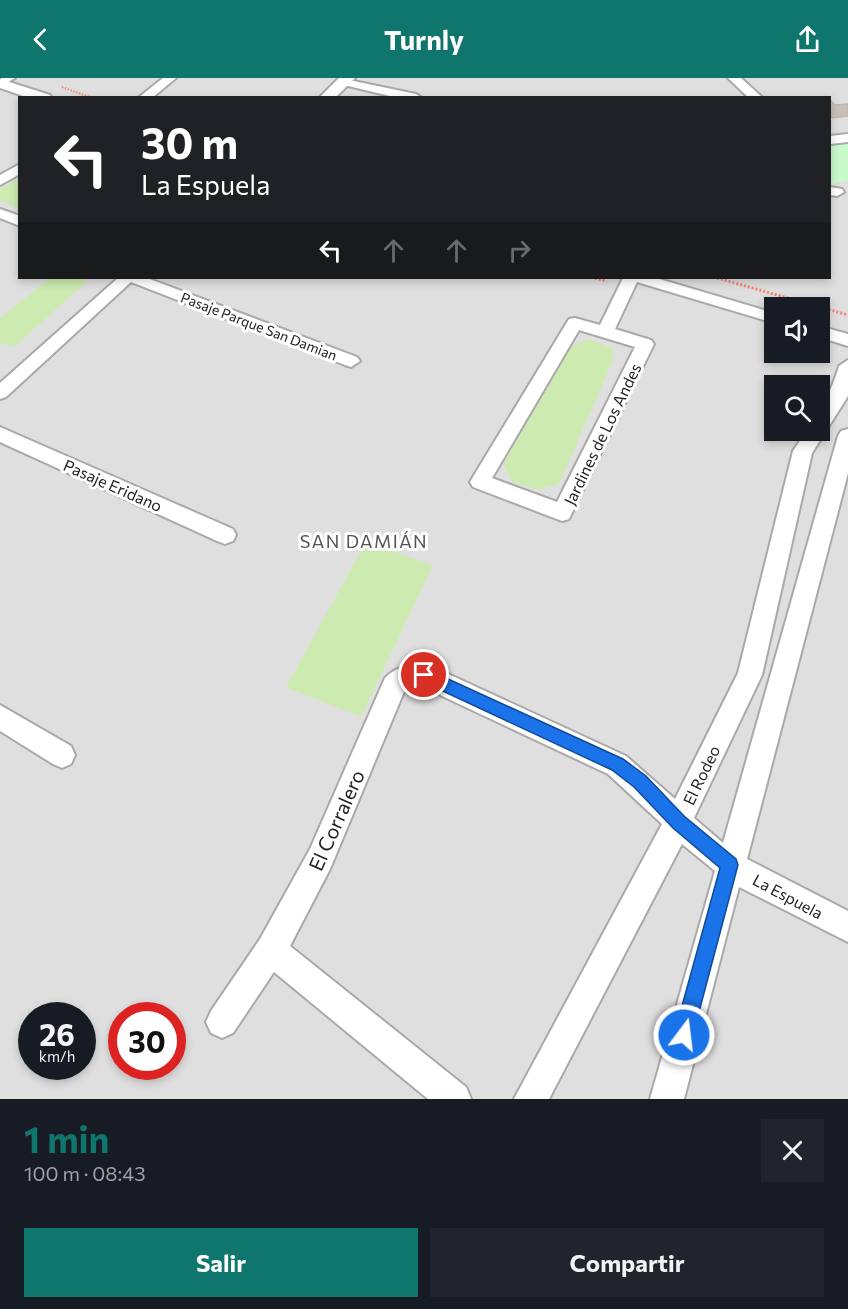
<!DOCTYPE html>
<html lang="es">
<meta charset="utf-8">
<style>
:root{--surface:#171b24;--page:#20242c;--text:#f1f3f6;--muted:#9ea1a6;--accent:#0f766e}
body{margin:0;font-family:Commissioner,sans-serif;background:var(--page);color:var(--text);height:100vh;display:flex;flex-direction:column;font-size:22px;white-space:nowrap}
*{box-sizing:border-box;margin:0}
p{font-size:20px;color:var(--muted)}
.icon{flex:none;width:33px;height:33px;fill:none;stroke:currentColor;stroke-width:2;stroke-linecap:round;stroke-linejoin:round}
.map{position:relative;height:1021px;overflow:hidden}
.details{display:flex;flex-direction:column;background:var(--surface);flex:1}
.details>*{flex:none}
.top-card{position:absolute;left:18px;top:18px;width:813px;height:183px;border-radius:0px;box-shadow:0 3px 9px #0003;background:#202124;color:#fff;overflow:hidden}
.tools{position:absolute;left:764px;top:219px;display:grid;gap:12px}
.tools a{display:grid;place-items:center;width:66px;height:66px;border-radius:0px;background:var(--surface);box-shadow:0 3px 9px #0003;font-size:30px}
.speed{position:absolute;left:18px;top:924px;display:flex;gap:12px;font-size:30px;font-weight:700;text-align:center}
.speed>*{display:grid;place-content:center;width:78px;height:78px;border-radius:50%;background:var(--surface);box-shadow:0 3px 9px #0003;line-height:1}
.speed small{font-size:15px;font-weight:400}
.speed .limit{border:9px solid #d22;background:#fff;color:#111}
.pin{position:absolute;display:grid;place-items:center;width:51px;height:51px;color:#fff;margin:-26px;border:3px solid #fff;border-radius:50%;box-shadow:0 2px 6px #0007}
.me{position:absolute;width:66px;margin:-33px;rotate:15deg;stroke-linejoin:round;filter:drop-shadow(0 0 4px #0008)}
.turn{display:flex;align-items:center;gap:21px;height:126px;padding:0 24px;font-size:27px}
.turn .icon{width:78px;height:78px;stroke-width:2.5}
.turn b{display:block;font-size:42px;line-height:51px}
.lanes{display:flex;align-items:center;height:57px;padding:0 24px;background:#0003;justify-content:center;gap:30px;direction:ltr}
.lanes .off{opacity:.35}
.round{display:grid;place-items:center;flex:none;width:63px;height:63px;border-radius:0px;background:var(--page)}
.overview{display:flex;align-items:center;justify-content:space-between;height:102px;padding:0 24px}
h1{font-size:36px;font-weight:700;line-height:45px;color:var(--accent)}
.cta{display:flex;gap:12px;margin-top:auto;padding:12px 24px}
.cta a{flex:1;height:69px;border-radius:0px;background:var(--accent);color:#fff;font-size:24px;font-weight:700;line-height:69px;text-align:center}
.cta a+a{background:var(--page);color:var(--text)}
header{display:flex;justify-content:space-between;align-items:center;height:78px;padding:0 24px;background:var(--accent);color:#fff;font-size:27px;font-weight:700}
.map>svg:first-child{display:block}
.residential{fill:#e0dfdf;fill-rule:evenodd}
.grass{fill:#cdebb0}
.park{fill:#c8facc}
.building{fill:#c7bfb8;stroke:#c4b6ab;stroke-width:1.5}
.lines{fill:none;stroke-linecap:round;stroke-linejoin:round}
.minor-casing{stroke:#a9a9a9;stroke-width:4}
.tertiary-casing{stroke:#a9a9a9;stroke-width:4}
.path-far1{stroke:#fa8072;stroke-width:2;stroke-dasharray:1.5 1.5;stroke-linecap:butt}
.path{stroke:#fa8072;stroke-width:3;stroke-dasharray:2 2;stroke-linecap:butt}
.minor{fill:#fff;fill-rule:evenodd}
.tertiary{fill:#fff;fill-rule:evenodd}
.route{fill:#1a73e8;stroke:#114b97;stroke-width:1.5}
.labels{text-anchor:middle;dominant-baseline:central;stroke-width:6;stroke-linejoin:round;paint-order:stroke}
.far-street-label{font-size:14px;fill:#222;stroke:#fff}
.street-label{font-size:16px;fill:#222;stroke:#fff}
.neighbourhood-label{font-size:18px;letter-spacing:1.5px;fill:#555;stroke:#fff}
.near-street-label{font-size:20px;fill:#222;stroke:#fff}
</style>
<header><svg class="icon" aria-label="back" viewBox="0 0 24 24"><path d="M15 5l-7 7 7 7"/></svg>Turnly<svg class="icon" aria-label="share" viewBox="0 0 24 24"><path d="M12 15V3M7 8l5-5 5 5M5 13v7h14v-7"/></svg></header>
<div class="map">
<svg width="848" height="1021" viewBox="0 0 848 1021">
<rect width="100%" height="100%" fill="#f2efe9"/>
<path class="residential" d="M 0,0 L 848,0 L 848,1021 L 0,1021 ZM 20,20 L 830,20 L 830,200 L 20,200 ZM 774,230 L 819,230 L 819,274 L 774,274 ZM 774,308 L 819,308 L 819,352 L 774,352 ZM 32,938 L 82,938 L 82,988 L 32,988 ZM 122,938 L 172,938 L 172,988 L 122,988 Z"/>
<path class="grass" d="M 19,101 L 19,131 L 0,122 L 0,111 Z
M 50,200 L 82,200 L 86,204 L 14,269 L 0,265 L 0,240 Z
M 588,261 L 613,270 L 613,282 L 559,406 L 538,412 L 512,404 L 503,386 L 571,268 Z
M 366,464 L 433,487 L 361,639 L 286,609 Z"/>
<path class="park" d="M 848,60 L 848,102 L 830,107 L 830,62 Z"/>
<path class="building" d="M 830,22 L 835,27 L 848,26 L 848,38 L 830,40 Z"/>
<g class="lines">
<defs>
<path id="minor" d="M 15,0 L 0,9 L 1,0 Z
M 163,0 L 176,0 L 152,20 L 138,20 Z
M 728,0 L 741,0 L 763,20 L 749,20 Z
M 344,1 L 416,16 L 422,20 L 398,20 L 340,6 L 340,2 Z
M 848,56 L 848,64 L 830,66 L 830,58 Z
M 20,86 L 20,96 L 0,107 L 0,97 Z
M 830,109 L 842,111 L 844,114 L 837,118 L 830,117 Z
M 0,131 L 20,138 L 20,148 L 0,140 Z
M 118,200 L 147,200 L 357,279 L 360,283 L 351,289 L 345,287 L 131,204 L 6,319 L 0,321 L 0,305 Z
M 623,200 L 656,200 L 774,235 L 774,245 L 637,204 L 615,251 L 651,262 L 654,266 L 569,441 L 562,443 L 473,409 L 470,404 L 473,399 L 569,241 L 575,240 L 600,247 ZM 579,252 L 635,269 L 557,424 L 492,400 Z
M 819,248 L 848,256 L 848,268 L 819,259 Z
M 848,282 L 848,318 L 812,375 L 762,597 L 694,740 L 723,765 L 838,358 L 841,353 L 848,351 L 848,395 L 747,781 L 848,833 L 848,864 L 739,809 L 684,1021 L 650,1021 L 715,793 L 682,766 L 549,1021 L 514,1021 L 662,746 L 608,696 L 423,609 L 407,611 L 403,616 L 330,791 L 290,868 L 466,1009 L 471,1021 L 428,1021 L 274,894 L 233,955 L 222,960 L 211,955 L 206,944 L 211,933 L 260,861 L 310,771 L 385,600 C 396,588 418,583 433,589 L 626,678 L 675,721 L 738,595 L 793,373 L 807,352 L 819,352 C 819,330 833,311 839,288 Z
M 0,349 L 233,451 L 236,457 L 233,463 L 225,466 L 217,463 L 0,364 Z
M 0,627 L 71,668 L 75,677 L 71,686 L 62,690 L 53,686 L 0,653 Z"/>
<path id="tertiary" d="M 339,0 L 355,0 L 335,20 L 319,20 Z
M 0,1 L 50,17 L 52,20 L 29,20 L 0,10 Z"/>
</defs>
<use href="#minor" class="minor-casing"/>
<use href="#tertiary" class="tertiary-casing"/>
<path class="path-far1" d="M 62,9 L 92,20"/>
<path class="path" d="M 595,200 L 607,203
M 717,200 L 848,237"/>
<use href="#minor" class="minor"/>
<use href="#tertiary" class="tertiary"/>
</g>
<path class="route" d="M 424,590 L 623,681 L 646,698 L 684,738 L 736,781 L 738,787 L 691,964 L 684,967 L 677,964 L 674,957 L 720,790 L 673,750 L 634,709 L 612,692 L 419,602 L 417,597 L 419,592 Z"/>
<g class="labels">
<g class="far-street-label">
<text transform="translate(259 248) rotate(21)">Pasaje Parque San Damian</text>
</g>
<g class="street-label">
<text transform="translate(602 356) rotate(-64)">Jardines de Los Andes</text>
<text transform="translate(113 407) rotate(24)">Pasaje Eridano</text>
<text transform="translate(701 697) rotate(-64)">El Rodeo</text>
<text transform="translate(788 818) rotate(28)">La Espuela</text>
</g>
<g class="neighbourhood-label">
<text x="364" y="463">SAN DAMIÁN</text>
</g>
<g class="near-street-label">
<text transform="translate(336 742) rotate(-66)">El Corralero</text>
</g>
</g>
</svg>
<div class="tools">
<a><svg class="icon" aria-label="sound" viewBox="0 0 24 24"><path d="M4 9h4l5-4v14l-5-4H4zM17 9q2 3 0 6"/></svg></a>
<a><svg class="icon" aria-label="search" viewBox="0 0 24 24"><circle cx="10" cy="10" r="6"/><path d="M15 15l6 6"/></svg></a>
</div>
<div class="speed"><div>26<small>km/h</small></div><div class="limit">30</div></div>
<div class="pin" style="left:424px;top:597px;background:#d93025"><svg class="icon" aria-label="arrive" viewBox="0 0 24 24"><path d="M6 21V4h12l-3 4 3 4H6"/></svg></div>
<svg class="me" style="left:684px;top:957px" viewBox="-20 -20 40 40"><circle r="17" fill="#1a73e8" stroke="#fff" stroke-width="3"/><path d="M0-11L8 9 0 5-8 9z" fill="#fff"/></svg>
<div class="top-card">
<div class="turn"><svg class="icon" aria-label="left" viewBox="0 0 24 24"><path d="M17 20v-9H6M10 6l-5 5 5 5"/></svg><div><b>30 m</b>La Espuela</div></div>
<div class="lanes"><svg class="icon" aria-label="left" viewBox="0 0 24 24"><path d="M17 20v-9H6M10 6l-5 5 5 5"/></svg><svg class="icon off" aria-label="ahead" viewBox="0 0 24 24"><path d="M12 20V5M6 11l6-6 6 6"/></svg><svg class="icon off" aria-label="ahead" viewBox="0 0 24 24"><path d="M12 20V5M6 11l6-6 6 6"/></svg><svg class="icon off" aria-label="right" viewBox="0 0 24 24"><path d="M7 20v-9h11M14 6l5 5-5 5"/></svg></div>
</div>
</div>
<section class="details">
<div class="overview"><div><h1>1 min</h1><p>100 m · 08:43</p></div><a class="round"><svg class="icon" aria-label="close" viewBox="0 0 24 24"><path d="M6 6l12 12M18 6L6 18"/></svg></a></div>
<div class="cta"><a>Salir</a><a>Compartir</a></div>
</section>
